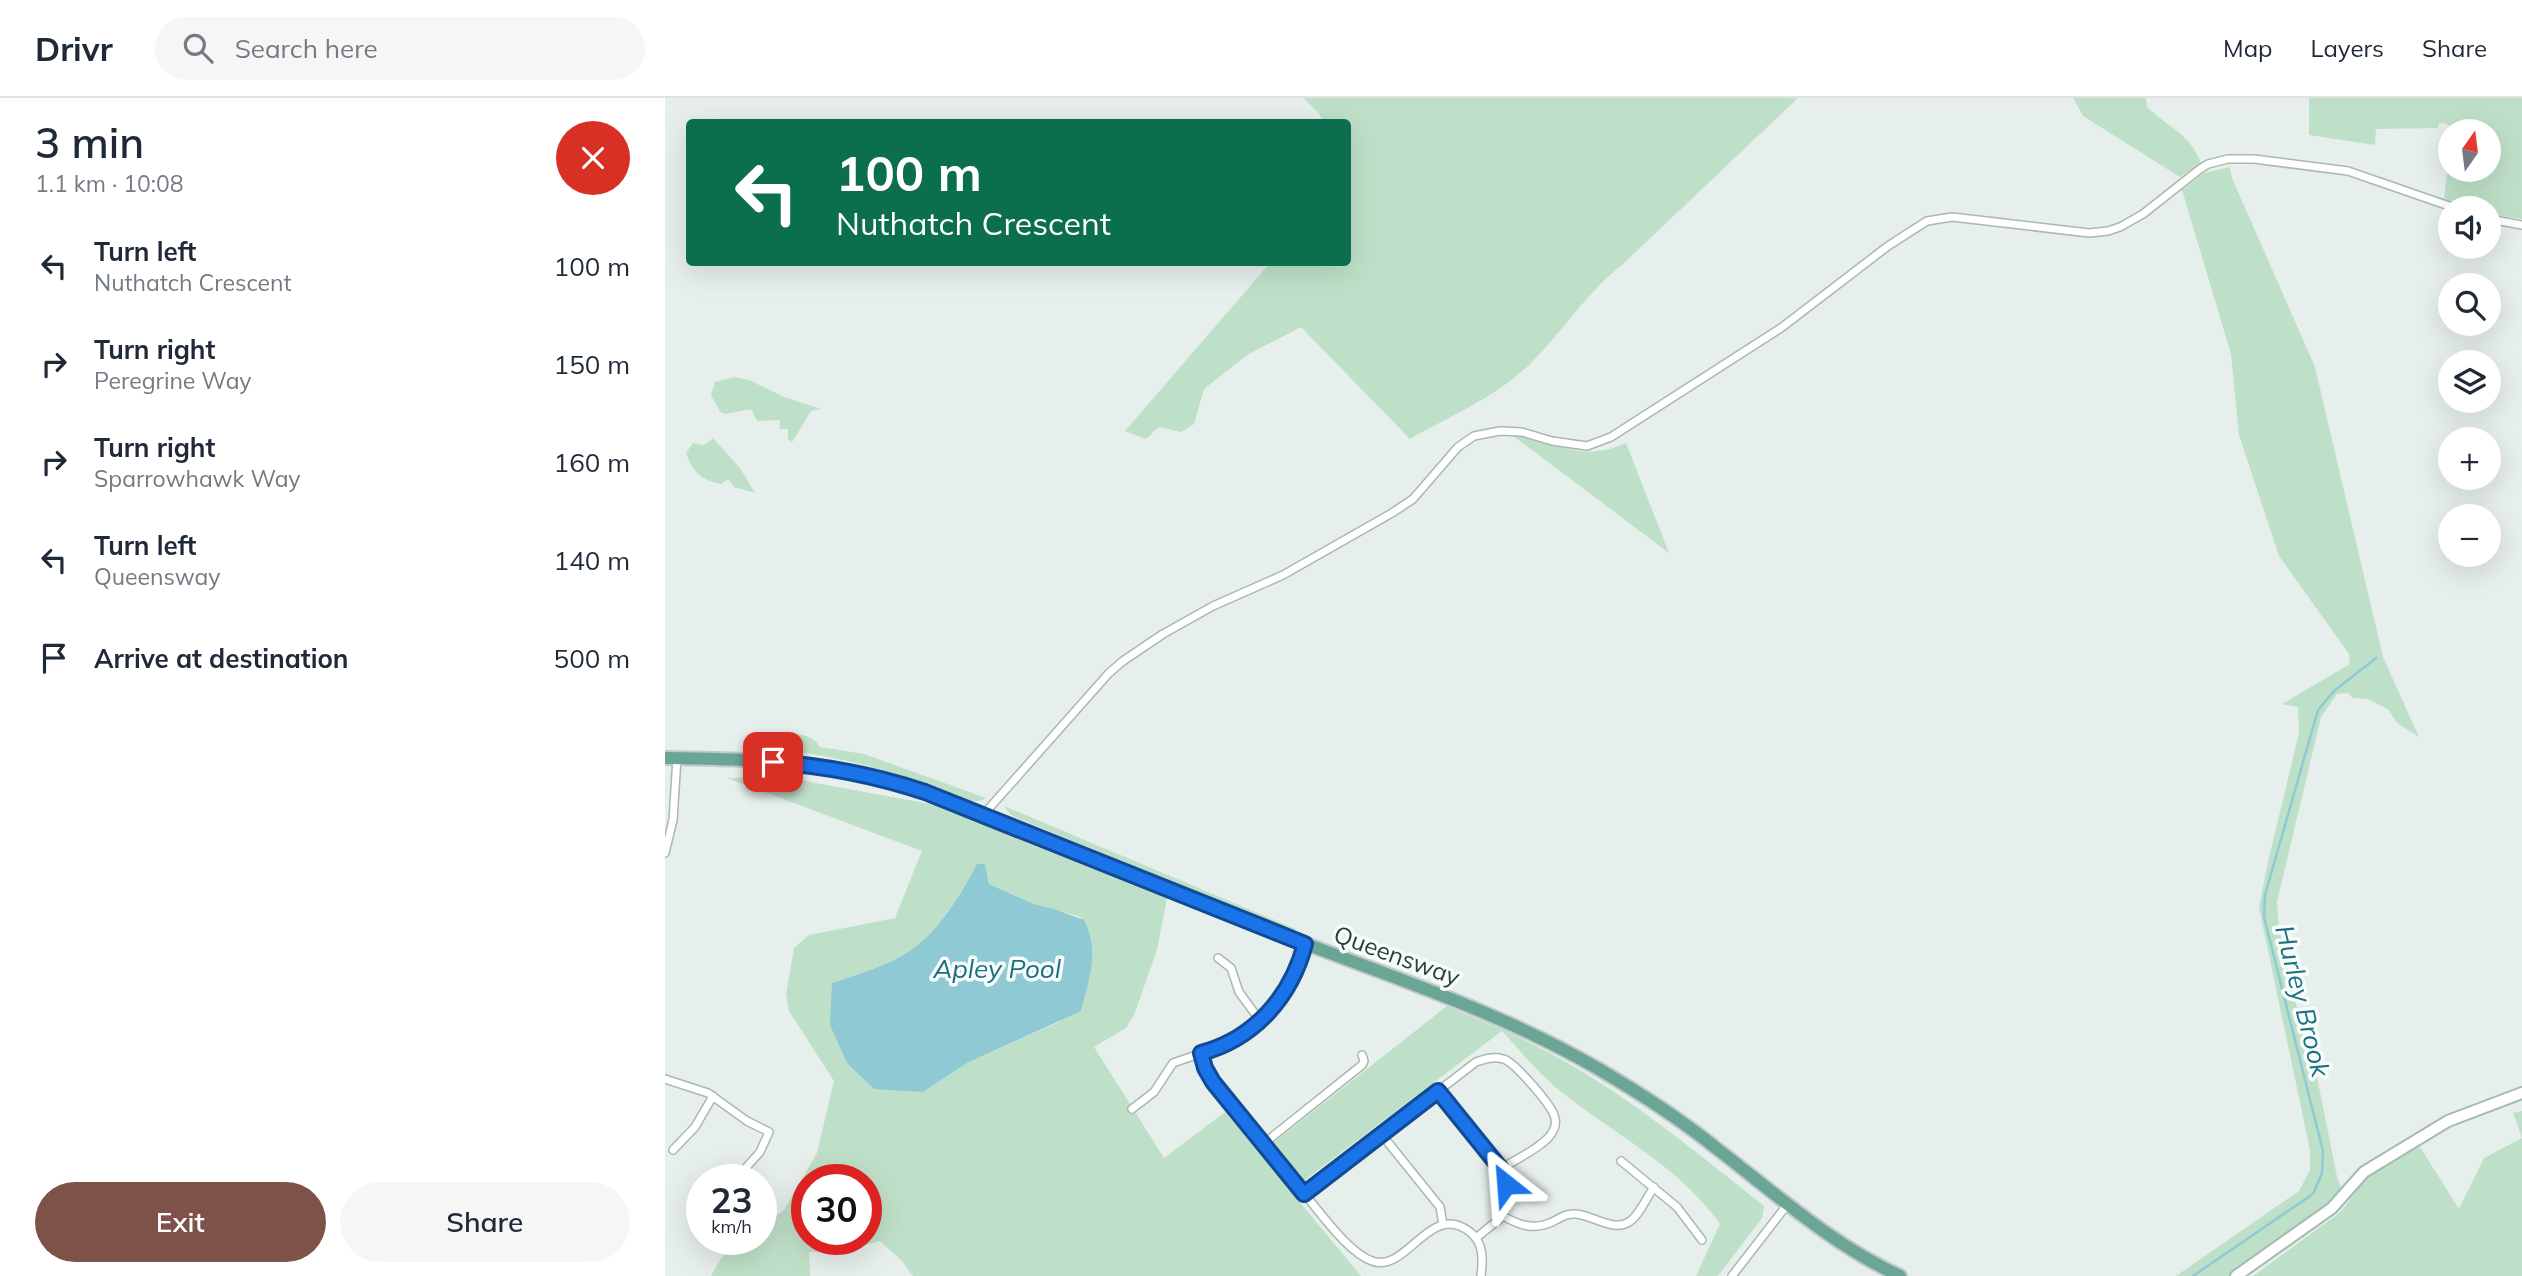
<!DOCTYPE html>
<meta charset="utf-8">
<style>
:root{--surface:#fff;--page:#f6f6f7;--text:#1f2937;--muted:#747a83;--line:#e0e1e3;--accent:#7f5249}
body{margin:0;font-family:Mulish,sans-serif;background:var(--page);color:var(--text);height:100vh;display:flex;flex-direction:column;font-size:26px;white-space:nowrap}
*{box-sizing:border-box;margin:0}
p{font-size:23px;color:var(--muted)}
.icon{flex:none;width:38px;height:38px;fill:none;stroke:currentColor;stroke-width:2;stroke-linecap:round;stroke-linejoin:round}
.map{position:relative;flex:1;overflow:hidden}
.drawer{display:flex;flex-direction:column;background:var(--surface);width:665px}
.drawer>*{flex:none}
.guide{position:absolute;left:21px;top:21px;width:665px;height:147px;border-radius:7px;box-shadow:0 7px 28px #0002;background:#0b6e4f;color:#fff;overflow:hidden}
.needle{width:46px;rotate:14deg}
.tools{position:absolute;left:1773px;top:21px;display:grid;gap:14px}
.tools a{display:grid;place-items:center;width:63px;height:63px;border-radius:50%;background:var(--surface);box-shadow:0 7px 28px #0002;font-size:35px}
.speed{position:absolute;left:21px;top:1066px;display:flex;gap:14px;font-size:35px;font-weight:700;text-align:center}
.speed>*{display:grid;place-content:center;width:91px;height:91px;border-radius:50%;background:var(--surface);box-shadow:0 7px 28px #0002;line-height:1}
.speed small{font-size:18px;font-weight:400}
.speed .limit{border:10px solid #d22;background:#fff;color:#111}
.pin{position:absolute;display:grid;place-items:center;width:60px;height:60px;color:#fff;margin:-30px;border-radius:14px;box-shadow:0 4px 10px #0006}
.me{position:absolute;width:77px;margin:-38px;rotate:332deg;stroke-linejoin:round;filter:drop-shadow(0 0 5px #0008)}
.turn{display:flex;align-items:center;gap:24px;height:147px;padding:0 35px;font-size:32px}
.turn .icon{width:91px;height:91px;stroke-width:2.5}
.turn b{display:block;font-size:49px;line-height:60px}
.round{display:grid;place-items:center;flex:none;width:74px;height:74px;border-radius:37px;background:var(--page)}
.head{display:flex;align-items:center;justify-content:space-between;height:119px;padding:0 35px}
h1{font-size:42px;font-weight:600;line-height:52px}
.action{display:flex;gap:14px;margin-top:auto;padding:14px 35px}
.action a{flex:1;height:80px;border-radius:42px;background:var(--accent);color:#fff;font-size:28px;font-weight:600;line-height:80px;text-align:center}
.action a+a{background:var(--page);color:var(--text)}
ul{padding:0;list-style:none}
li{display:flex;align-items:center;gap:21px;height:98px;padding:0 35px}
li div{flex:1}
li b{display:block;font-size:26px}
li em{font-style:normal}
header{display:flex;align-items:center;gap:42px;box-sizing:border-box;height:98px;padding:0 35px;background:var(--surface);border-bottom:2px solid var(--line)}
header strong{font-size:33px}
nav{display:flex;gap:38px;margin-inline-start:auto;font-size:24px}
.search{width:490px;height:63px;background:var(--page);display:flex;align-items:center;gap:18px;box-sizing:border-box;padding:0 24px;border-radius:38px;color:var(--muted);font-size:26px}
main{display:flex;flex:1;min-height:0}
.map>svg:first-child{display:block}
.green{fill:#bfe0c8;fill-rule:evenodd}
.water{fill:#8ec9d4}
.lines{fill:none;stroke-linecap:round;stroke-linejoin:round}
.stream{stroke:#8ec9d4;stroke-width:2.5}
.street-casing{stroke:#a8b8b2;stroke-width:10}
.secondary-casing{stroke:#a4bbb3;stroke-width:14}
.primary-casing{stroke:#c2cac8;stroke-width:16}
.street{stroke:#fff;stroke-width:7}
.secondary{stroke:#fff;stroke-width:10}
.primary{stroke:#6aa596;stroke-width:12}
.route-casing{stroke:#114b97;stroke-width:18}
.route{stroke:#1a73e8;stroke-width:12}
.labels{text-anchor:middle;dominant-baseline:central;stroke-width:7;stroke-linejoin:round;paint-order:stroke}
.street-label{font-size:24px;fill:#24423a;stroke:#f7fbf9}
.water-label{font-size:26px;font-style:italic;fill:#1c6f80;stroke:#f7fbf9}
</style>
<header>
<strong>Drivr</strong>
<div class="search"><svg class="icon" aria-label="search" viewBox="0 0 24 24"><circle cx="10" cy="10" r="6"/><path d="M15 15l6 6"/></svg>Search here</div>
<nav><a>Map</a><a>Layers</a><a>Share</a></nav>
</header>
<main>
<section class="drawer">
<div class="head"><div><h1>3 min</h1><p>1.1 km · 10:08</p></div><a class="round" style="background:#d93025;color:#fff"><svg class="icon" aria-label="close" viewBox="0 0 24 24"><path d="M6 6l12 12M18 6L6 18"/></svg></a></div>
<ul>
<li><svg class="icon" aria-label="left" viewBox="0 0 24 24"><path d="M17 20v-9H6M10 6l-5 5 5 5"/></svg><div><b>Turn left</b><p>Nuthatch Crescent</p></div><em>100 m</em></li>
<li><svg class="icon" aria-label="right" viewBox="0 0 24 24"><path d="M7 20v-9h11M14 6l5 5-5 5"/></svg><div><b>Turn right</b><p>Peregrine Way</p></div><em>150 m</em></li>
<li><svg class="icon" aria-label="right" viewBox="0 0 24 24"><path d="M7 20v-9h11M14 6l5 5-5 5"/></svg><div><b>Turn right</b><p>Sparrowhawk Way</p></div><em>160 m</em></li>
<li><svg class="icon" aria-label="left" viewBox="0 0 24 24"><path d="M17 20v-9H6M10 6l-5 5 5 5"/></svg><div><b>Turn left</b><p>Queensway</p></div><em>140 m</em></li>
<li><svg class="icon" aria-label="arrive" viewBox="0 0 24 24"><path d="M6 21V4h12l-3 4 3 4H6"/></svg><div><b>Arrive at destination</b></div><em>500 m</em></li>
</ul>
<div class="action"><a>Exit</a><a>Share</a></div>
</section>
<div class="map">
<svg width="1857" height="1178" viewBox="0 0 1857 1178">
<rect width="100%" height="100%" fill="#e6efeb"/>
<path class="green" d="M 638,0 L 1133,0 L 958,166 C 922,194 898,233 867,264 C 834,298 785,318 745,341 L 636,229 L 582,257 L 539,291 L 529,326 L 516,334 L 494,329 L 481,341 L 460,333 L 605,165 L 682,164 L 682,24 L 659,24 L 653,14 Z
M 1408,0 L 1481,0 L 1482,9 C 1502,28 1527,38 1536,65 L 1515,79 L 1418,18 Z
M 1644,0 L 1857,0 L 1857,121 L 1824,116 L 1824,110 C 1808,110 1791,111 1779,100 L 1785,50 L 1785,72 L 1824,72 L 1824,33 L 1787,33 L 1784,27 L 1778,25 L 1773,26 L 1773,30 L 1711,31 L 1710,47 L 1644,37 Z
M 1565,69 L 1567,80 L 1650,269 L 1718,559 L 1754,639 L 1732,625 L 1723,611 L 1703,601 L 1688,600 L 1683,595 L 1672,596 L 1656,619 L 1612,804 L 1614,830 L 1628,896 L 1652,979 L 1672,1079 L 1678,1094 L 1652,1120 L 1564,1178 L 1511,1178 L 1634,1093 L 1645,1072 L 1645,1052 L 1594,810 L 1603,764 L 1634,635 L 1633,609 L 1617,606 L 1685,566 L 1684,556 L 1614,458 L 1574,337 L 1566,256 L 1517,92 L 1539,75 Z
M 69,279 L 84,282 L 119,299 L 156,311 L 146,313 L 127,344 L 123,341 L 123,331 L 114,331 L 115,322 L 92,323 L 86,311 L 60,316 L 55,314 L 46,297 L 50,284 Z
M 847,337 C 892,340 911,367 961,345 L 1004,455 Z
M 48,340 L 75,370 L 90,395 L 69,389 L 63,381 L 56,386 C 37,383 27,373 21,355 L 28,345 L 39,347 Z
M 129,636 C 140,637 149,639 155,649 L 199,656 L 321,700 C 307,710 279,693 264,687 C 217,669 166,658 115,651 L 113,642 Z
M 118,679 L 276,708 L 355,738 L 360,744 L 502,800 L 492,852 L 469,917 L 461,930 L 429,949 L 499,1060 L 560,1014 L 696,1178 L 248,1178 L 236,1162 L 215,1143 L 181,1153 L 144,1154 L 145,1178 L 46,1178 C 60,1153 65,1141 96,1141 L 96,1128 L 119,1112 L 152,1055 L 169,983 L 124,913 L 121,896 L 129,850 L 144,837 L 230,820 L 257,753 L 62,680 ZM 312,766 L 320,767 L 324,786 L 369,806 L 416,819 L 396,923 L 302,965 L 258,994 L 167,885 C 194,876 222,868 246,852 C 274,833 297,795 312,766 ZM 142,1082 L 201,1082 L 201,1141 L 142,1141 Z
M 339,708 L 631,831 L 627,833 L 352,720 L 345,716 Z
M 782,908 C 813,922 845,934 875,950 C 957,992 1027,1051 1099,1108 L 1097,1120 L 1053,1178 L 1031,1178 L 1055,1126 C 1013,1066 944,1034 889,988 C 870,972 854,951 837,933 L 637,1084 L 607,1046 Z
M 1857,1013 L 1857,1178 L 1588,1178 L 1673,1116 C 1683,1107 1688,1095 1697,1085 C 1712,1068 1736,1059 1755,1049 L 1794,1111 L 1819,1060 L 1857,1040 L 1848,1015 Z"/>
<path class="water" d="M 312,766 L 320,766 L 324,786 L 369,806 L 389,811 L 419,822 C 435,853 424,881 416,913 L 302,965 L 258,994 L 209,991 L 182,965 L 165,927 L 167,885 C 194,876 222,868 246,852 C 274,833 297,795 312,766 Z"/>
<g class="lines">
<path class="stream" d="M 1528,1178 L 1648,1096 L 1657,1075 L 1658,1053 L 1599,819 L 1600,797 L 1653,612 L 1669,593 L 1711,560"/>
<defs>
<path id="street" d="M 1824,121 L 1857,127
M 319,716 L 444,575 L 458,563 L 498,536 L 548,508 L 618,477 L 727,415 L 748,401 L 793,349 L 809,338 L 835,333 L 857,334 L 887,343 L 922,348 L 946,339 L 1116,230 L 1223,148 L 1262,123 L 1287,119 L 1424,135 L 1443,133 L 1455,129 L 1478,116 L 1535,71 L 1543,66 L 1563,61 L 1589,61 L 1683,73 L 1790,110
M 0,755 L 8,722 L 12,660
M 553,860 L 566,870 L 574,894 L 596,924
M 536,955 C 539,966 542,975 549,984 C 578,1026 612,1065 646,1104 C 661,1122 685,1155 707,1163 C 742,1176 765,1102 805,1134 C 819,1145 818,1162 816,1178
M 0,981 L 43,995 L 82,1023 L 104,1034 L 95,1054 L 70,1082
M 773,993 L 836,1071 L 841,1086 L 838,1118
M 467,1011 L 489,994 L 508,965 L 566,945 L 596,924 L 614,902 L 624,887 L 641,846
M 717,1037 L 775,1109 L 778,1127
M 597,1047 L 697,967 L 699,963 L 697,957
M 8,1052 L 30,1029 L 48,998
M 956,1063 L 1012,1109 L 1037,1142
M 639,1096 L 811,964 C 820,961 829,958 838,961 C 849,963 885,1006 889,1017 C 891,1022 891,1028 888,1033 C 882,1047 849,1062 836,1071
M 811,1140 L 838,1118 C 854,1127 868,1132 885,1125 C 894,1121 900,1115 911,1116 C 927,1117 948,1134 964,1124 C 974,1118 982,1099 989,1089
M 1067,1178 L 1122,1107"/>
<path id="secondary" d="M 1571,1178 L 1667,1110 L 1699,1074 L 1783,1023 L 1857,995"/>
<path id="primary" d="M 0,660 C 73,661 146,662 217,680 C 257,690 295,707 333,722 C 424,757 514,796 605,832 C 716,876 828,910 932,970 C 973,994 1014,1020 1051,1050 C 1111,1096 1166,1146 1235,1178"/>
</defs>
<use href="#street" class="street-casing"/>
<use href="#secondary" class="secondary-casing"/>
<use href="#primary" class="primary-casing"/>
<use href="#street" class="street"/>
<use href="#secondary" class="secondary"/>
<use href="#primary" class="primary"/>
</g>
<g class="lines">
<defs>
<path id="route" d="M 108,664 C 162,668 209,677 260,694 L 640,846 C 626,899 589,941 536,955 L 540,970 L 548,984 L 639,1096 L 773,993 L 836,1071 L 841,1086"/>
</defs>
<use href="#route" class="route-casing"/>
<use href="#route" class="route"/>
</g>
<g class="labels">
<g class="street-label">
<text transform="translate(732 857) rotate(20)">Queensway</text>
</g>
<g class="water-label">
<text x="332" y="870">Apley Pool</text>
<text transform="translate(1638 903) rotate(76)">Hurley Brook</text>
</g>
</g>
</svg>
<div class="tools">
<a><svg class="needle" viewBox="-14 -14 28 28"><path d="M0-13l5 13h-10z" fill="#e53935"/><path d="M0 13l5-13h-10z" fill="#747a83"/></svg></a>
<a><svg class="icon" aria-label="sound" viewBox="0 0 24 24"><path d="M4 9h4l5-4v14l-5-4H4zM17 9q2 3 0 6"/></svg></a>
<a><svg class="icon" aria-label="search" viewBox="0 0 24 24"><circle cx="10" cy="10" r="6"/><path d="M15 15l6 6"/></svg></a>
<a><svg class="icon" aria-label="layers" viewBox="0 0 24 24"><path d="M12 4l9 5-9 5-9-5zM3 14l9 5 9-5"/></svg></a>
<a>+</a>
<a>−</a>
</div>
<div class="speed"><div>23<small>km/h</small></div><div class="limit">30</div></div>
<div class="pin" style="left:108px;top:664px;background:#d93025"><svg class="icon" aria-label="arrive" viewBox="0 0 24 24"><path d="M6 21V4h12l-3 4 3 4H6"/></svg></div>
<svg class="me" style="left:841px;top:1086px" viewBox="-20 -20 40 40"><path d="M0-17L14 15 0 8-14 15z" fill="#1a73e8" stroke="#fff" stroke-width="4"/></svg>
<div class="guide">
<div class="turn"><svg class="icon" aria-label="left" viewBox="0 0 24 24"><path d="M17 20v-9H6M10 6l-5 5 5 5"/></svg><div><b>100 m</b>Nuthatch Crescent</div></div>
</div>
</div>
</main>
